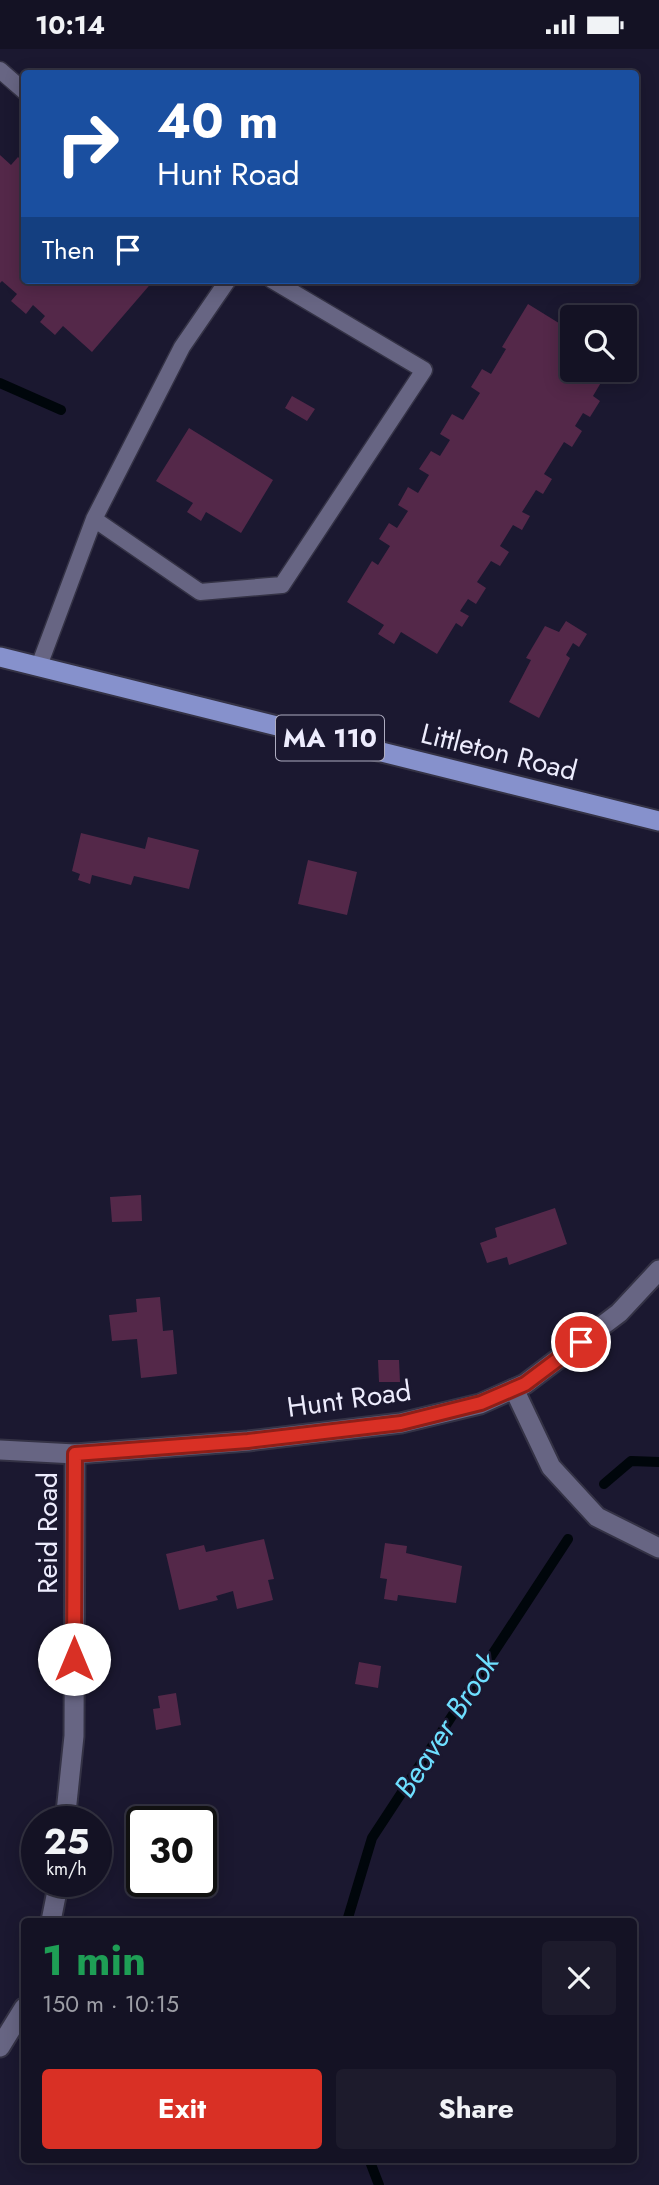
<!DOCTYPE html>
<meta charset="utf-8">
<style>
:root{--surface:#141224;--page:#1d1b2c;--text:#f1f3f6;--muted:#9d9ea6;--line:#333241;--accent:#d93025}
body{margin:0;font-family:Jost,sans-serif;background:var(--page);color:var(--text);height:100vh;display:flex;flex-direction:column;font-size:26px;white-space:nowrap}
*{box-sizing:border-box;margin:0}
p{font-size:23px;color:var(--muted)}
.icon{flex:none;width:38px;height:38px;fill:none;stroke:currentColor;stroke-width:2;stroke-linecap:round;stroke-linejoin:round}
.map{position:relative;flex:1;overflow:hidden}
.sheet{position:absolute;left:21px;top:1869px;width:616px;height:245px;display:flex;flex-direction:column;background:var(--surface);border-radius:7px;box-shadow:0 4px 18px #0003,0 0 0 2px var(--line)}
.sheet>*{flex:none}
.guide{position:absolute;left:21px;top:21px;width:618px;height:214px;border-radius:7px;box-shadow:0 4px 18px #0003,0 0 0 2px var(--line);background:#1a4fa0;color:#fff;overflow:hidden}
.fabs{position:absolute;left:560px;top:256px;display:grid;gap:14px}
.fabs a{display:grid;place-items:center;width:77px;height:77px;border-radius:7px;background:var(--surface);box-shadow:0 4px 18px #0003,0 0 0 2px var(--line);font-size:35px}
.speed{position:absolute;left:21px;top:1757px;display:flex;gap:14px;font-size:35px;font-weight:700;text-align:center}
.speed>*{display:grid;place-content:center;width:91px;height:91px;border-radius:50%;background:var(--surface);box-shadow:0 4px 18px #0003,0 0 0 2px var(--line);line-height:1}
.speed small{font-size:18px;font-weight:400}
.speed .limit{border:4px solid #111;border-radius:10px;background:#fff;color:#111}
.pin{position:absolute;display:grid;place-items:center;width:60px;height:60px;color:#fff;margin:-30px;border:4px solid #fff;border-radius:50%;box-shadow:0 2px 7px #0007}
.me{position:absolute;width:77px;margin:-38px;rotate:0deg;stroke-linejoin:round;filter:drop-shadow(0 0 5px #0008)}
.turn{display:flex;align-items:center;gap:24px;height:147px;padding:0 21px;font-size:32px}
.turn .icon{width:91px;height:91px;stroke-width:2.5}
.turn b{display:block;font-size:49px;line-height:60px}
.then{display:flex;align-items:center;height:66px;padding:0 21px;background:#0003;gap:14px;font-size:26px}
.round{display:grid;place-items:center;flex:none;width:74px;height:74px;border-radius:7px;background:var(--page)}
.summary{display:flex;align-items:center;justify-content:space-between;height:119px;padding:0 21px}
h1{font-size:42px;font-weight:700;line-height:52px;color:#1e9e55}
.cta{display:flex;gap:14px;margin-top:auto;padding:14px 21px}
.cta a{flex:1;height:80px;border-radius:7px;background:var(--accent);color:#fff;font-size:28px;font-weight:700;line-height:80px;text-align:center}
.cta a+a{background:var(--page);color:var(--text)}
.status{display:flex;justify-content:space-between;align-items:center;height:49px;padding:0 35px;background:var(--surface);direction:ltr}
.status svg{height:19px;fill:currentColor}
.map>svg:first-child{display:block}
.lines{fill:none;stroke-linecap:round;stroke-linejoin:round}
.stream{stroke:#00060b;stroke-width:10}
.building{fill:#542849}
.service-casing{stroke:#343245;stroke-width:19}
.minor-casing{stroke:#343245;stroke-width:23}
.tertiary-casing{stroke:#343245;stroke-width:23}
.primary-casing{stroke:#343245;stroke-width:23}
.service{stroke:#676583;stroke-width:16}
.minor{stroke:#676583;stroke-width:19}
.tertiary{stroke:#676583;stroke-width:19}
.primary{stroke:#8691cc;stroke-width:19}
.route-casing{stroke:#8d1f18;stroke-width:18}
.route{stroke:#d93025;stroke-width:12}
.labels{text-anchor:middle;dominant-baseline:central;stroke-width:5;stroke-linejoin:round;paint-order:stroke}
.shield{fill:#1b1830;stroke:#aeacc0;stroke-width:2}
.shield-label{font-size:26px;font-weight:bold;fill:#edecfd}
.street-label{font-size:28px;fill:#edecfd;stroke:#1b1830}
.water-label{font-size:30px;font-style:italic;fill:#6edfff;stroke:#1b1830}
</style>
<div class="status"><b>10:14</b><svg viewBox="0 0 49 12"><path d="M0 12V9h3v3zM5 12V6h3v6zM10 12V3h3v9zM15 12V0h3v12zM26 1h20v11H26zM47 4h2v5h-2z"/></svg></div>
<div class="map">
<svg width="659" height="2136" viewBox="0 0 659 2136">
<rect width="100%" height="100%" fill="#1b1830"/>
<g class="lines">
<path class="stream" d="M 0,334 L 61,361
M 604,1435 L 631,1412 L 659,1413
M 347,1872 L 372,1789 L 568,1490
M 369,2110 L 379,2136"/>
</g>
<path class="building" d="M 0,106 L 11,116 L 18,108 L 24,114 L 24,231 L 154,231 L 92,303 L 63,277 L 55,286 L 40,273 L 45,267 L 33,256 L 26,265 L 11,252 L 17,245 L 2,232 L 0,234 Z
M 528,255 L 562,276 L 566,268 L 572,272 L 572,320 L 609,320 L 593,347 L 600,352 L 590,368 L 583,364 L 575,377 L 582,382 L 572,398 L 564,393 L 544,425 L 552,430 L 543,445 L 536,441 L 522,463 L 530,467 L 522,481 L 513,476 L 500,497 L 509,503 L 500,517 L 491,512 L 477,533 L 486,539 L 476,555 L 468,550 L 460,562 L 469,567 L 462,578 L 456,574 L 437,605 L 401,583 L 394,595 L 378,585 L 384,576 L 347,553 L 372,512 L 378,516 L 390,497 L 379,490 L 389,474 L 397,479 L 408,462 L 398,456 L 408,438 L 418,444 L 429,426 L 419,420 L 431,402 L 440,407 L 450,391 L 440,385 L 452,365 L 463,371 L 480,344 L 471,338 L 482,320 L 491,325 L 506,300 L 502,298 Z
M 292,347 L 315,360 L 307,372 L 285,359 Z
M 189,379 L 273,431 L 241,484 L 206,463 L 201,472 L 187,463 L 193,454 L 156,432 Z
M 566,572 L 587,585 L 579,598 L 573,594 L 566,606 L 570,609 L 539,669 L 509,653 L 531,611 L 526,609 L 545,577 L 559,583 Z
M 81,784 L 145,800 L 148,788 L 199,801 L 189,840 L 134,827 L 131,836 L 92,826 L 90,835 L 78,831 L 80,825 L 72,822 Z
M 308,811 L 357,823 L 347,866 L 298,855 Z
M 141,1146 L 142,1172 L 112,1173 L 110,1148 Z
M 555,1159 L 567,1195 L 509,1216 L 507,1208 L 487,1214 L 480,1194 L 497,1188 L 495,1179 Z
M 160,1248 L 163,1282 L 173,1281 L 177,1325 L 141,1329 L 137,1290 L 112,1292 L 109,1266 L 137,1263 L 136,1250 Z
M 378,1311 L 399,1311 L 400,1333 L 379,1333 Z
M 264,1490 L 274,1530 L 268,1531 L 273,1551 L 237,1560 L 233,1542 L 216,1547 L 218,1551 L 179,1561 L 166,1505 L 204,1496 L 206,1503 Z
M 385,1494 L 407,1497 L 406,1504 L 462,1517 L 456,1554 L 398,1546 L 397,1552 L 384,1550 L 387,1530 L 380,1529 Z
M 359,1613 L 381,1617 L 378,1639 L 355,1635 Z
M 176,1644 L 181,1676 L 156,1681 L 153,1660 L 160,1659 L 158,1647 Z"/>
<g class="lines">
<defs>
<path id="service" d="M 0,21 L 24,42
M 94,470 L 200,543 L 282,536 L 424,321 L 272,231
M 39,617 L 94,470 L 182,298 L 228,231"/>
<path id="minor" d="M 514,1340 L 551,1418 L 597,1468 L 659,1499
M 65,1773 L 74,1687 L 75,1405
M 51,1872 L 59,1832
M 0,1998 L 24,1959"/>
<path id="tertiary" d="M 0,1401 L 75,1405 L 248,1392 L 401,1374 L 480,1355 L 525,1335 L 619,1264 L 659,1221"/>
<path id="primary" d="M 0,608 L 659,772"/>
</defs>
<use href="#service" class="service-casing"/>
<use href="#minor" class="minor-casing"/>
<use href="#tertiary" class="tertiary-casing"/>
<use href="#primary" class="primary-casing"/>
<use href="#service" class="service"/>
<use href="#minor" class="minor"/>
<use href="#tertiary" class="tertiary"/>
<use href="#primary" class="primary"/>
</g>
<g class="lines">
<defs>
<path id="route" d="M 74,1610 L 75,1405 L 248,1392 L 401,1374 L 481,1354 L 525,1335 L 581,1293"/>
</defs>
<use href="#route" class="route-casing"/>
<use href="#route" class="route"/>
</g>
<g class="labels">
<rect class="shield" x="276" y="666.5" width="108" height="45" rx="5"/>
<g class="shield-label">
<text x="330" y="689">MA 110</text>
</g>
<g class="street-label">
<text transform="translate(499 703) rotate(14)">Littleton Road</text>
<text transform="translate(349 1350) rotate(-8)">Hunt Road</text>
<text transform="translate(47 1484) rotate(-90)">Reid Road</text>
</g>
<g class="water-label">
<text transform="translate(446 1676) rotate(-57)">Beaver Brook</text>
</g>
</g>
</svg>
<div class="fabs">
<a><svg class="icon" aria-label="search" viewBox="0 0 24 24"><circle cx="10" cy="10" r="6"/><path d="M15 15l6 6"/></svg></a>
</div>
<div class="speed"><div>25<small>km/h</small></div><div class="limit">30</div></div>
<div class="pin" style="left:581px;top:1293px;background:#d93025"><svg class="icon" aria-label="arrive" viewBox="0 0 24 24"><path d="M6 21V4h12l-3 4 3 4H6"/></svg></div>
<svg class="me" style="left:74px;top:1610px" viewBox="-20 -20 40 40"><circle r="19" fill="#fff"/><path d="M0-13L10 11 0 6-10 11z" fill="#d93025"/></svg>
<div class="guide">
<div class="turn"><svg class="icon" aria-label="right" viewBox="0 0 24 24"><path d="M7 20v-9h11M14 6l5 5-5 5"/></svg><div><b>40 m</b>Hunt Road</div></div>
<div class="then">Then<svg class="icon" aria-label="arrive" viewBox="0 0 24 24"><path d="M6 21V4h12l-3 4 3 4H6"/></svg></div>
</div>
<section class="sheet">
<div class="summary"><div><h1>1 min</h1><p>150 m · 10:15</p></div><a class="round"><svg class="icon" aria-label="close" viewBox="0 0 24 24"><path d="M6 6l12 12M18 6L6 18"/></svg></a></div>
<div class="cta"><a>Exit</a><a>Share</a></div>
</section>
</div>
